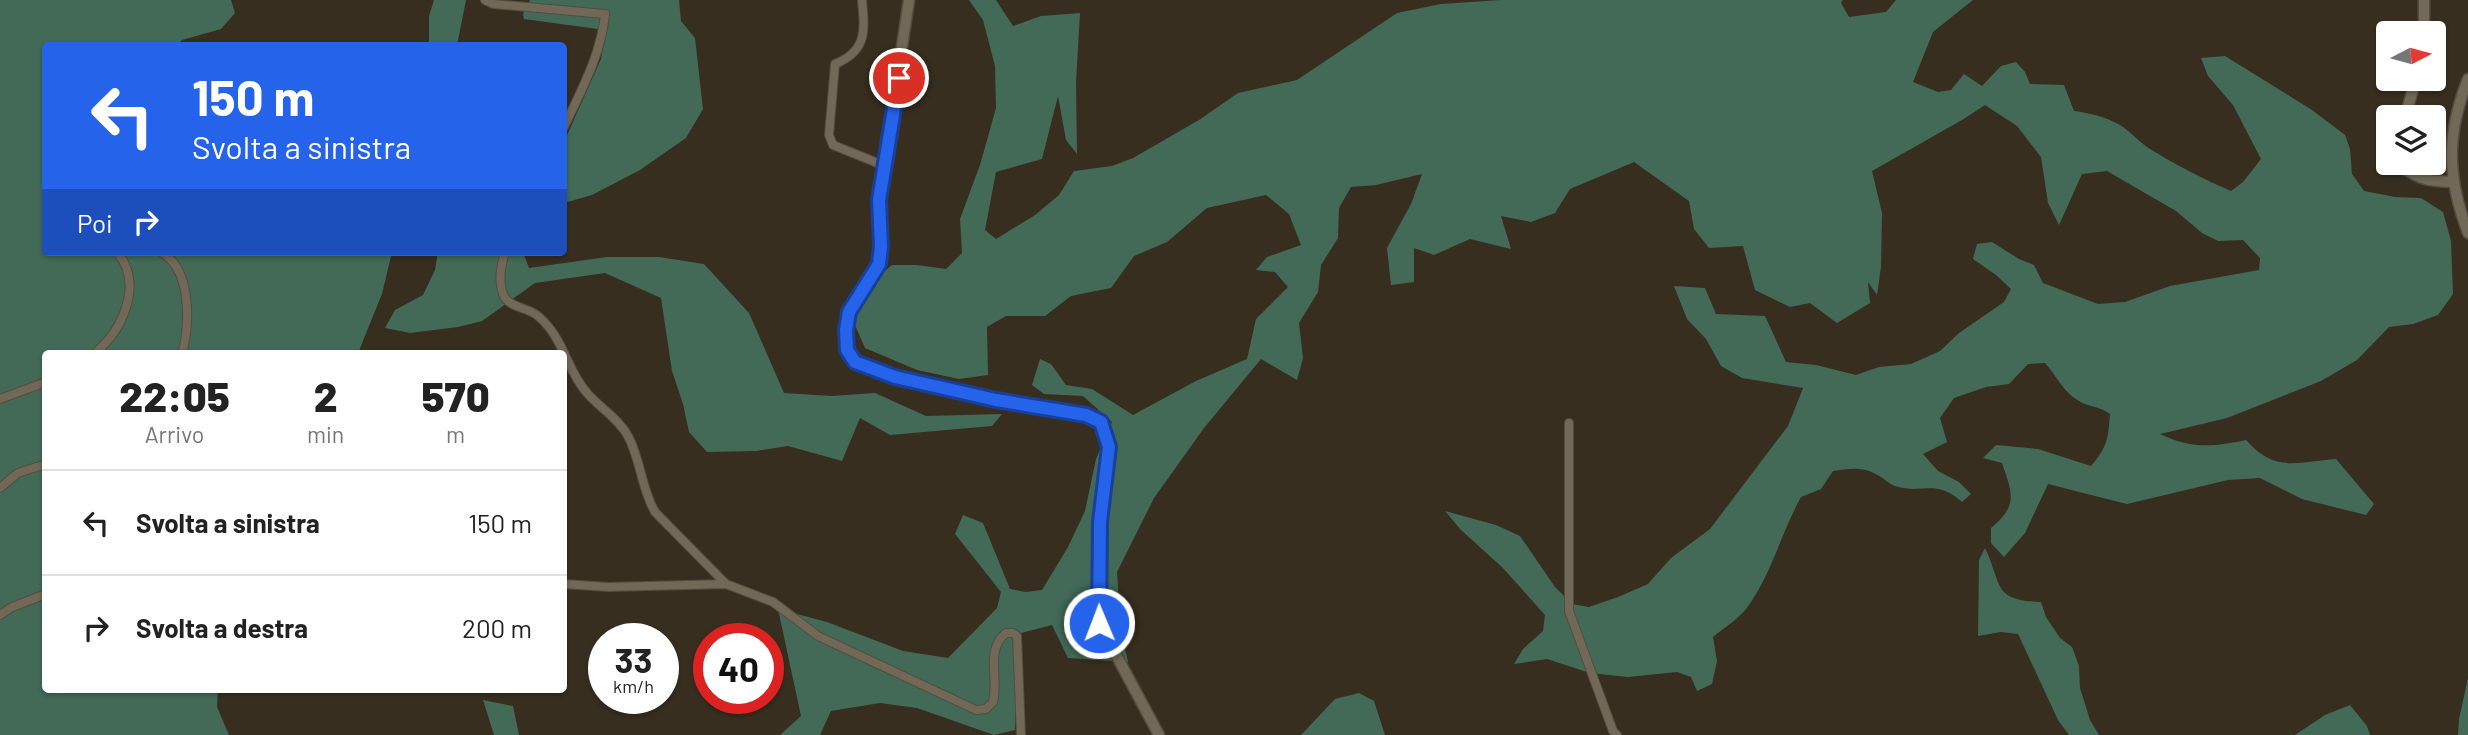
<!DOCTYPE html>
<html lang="it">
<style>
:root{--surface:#fff;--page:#f2f2f2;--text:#222;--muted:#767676;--line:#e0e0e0}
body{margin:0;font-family:Barlow,sans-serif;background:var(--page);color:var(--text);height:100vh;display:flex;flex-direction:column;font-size:26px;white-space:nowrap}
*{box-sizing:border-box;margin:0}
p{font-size:23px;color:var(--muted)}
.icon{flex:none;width:38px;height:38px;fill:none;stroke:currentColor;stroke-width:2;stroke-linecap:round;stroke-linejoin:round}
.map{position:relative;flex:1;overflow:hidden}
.side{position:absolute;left:42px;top:350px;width:525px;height:343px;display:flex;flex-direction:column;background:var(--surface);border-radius:7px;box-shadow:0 2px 5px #0004}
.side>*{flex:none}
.hud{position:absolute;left:42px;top:42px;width:525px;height:214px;border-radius:7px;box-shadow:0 2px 5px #0004;background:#2563eb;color:#fff;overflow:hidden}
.needle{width:46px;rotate:84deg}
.controls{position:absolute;left:2376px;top:21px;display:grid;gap:14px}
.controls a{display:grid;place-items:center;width:70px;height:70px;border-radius:7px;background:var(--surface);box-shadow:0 2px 5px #0004;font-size:35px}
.speed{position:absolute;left:588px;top:623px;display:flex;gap:14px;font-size:35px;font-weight:700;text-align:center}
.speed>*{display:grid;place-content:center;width:91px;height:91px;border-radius:50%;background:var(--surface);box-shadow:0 2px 5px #0004;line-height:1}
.speed small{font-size:18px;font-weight:400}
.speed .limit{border:10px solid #d22;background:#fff;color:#111}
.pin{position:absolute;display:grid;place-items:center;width:60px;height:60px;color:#fff;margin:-30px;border:4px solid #fff;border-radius:50%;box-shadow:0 2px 7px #0007}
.me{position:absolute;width:77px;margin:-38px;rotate:359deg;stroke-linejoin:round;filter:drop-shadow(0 0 5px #0008)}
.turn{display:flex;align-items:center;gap:24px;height:147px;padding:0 35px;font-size:32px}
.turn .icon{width:91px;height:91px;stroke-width:2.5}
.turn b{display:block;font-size:49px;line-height:60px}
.then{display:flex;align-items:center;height:66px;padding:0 35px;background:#0003;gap:14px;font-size:26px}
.eta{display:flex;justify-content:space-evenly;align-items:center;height:119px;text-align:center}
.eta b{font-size:42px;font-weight:800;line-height:49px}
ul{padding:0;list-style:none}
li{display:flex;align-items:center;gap:21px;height:105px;padding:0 35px;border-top:2px solid var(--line)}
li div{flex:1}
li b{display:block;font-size:26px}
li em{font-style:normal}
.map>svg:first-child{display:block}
.forest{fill:#436a57}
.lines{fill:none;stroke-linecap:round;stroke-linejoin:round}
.street-casing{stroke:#544c40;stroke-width:10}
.secondary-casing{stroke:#544c40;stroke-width:13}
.street{stroke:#716857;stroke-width:8}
.secondary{stroke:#716857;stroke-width:10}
.route-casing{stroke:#184099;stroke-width:18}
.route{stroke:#2563eb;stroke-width:12}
</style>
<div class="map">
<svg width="2468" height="735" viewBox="0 0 2468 735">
<rect width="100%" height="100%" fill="#372e1f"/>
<path class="forest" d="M 0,0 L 231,0 L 235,13 L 221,29 L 182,40 L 177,45 L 46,46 L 46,252 L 392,252 L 382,294 L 358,353 L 46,354 L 46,690 L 218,690 L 217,707 L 229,735 L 0,735 Z
M 434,0 L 466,0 L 457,45 L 425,45 L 429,42 L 429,16 Z
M 530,0 L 679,0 L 681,21 L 695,38 L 703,109 L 686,138 L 640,170 L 592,195 L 564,203 L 564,142 L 601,59 L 605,30 L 524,19 L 523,14 Z
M 969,0 L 996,0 L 1013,26 L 1041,16 L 1080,13 L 1076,83 L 1077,154 L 1066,140 L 1058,96 L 1042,159 L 996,172 L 985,230 L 996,239 L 1035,215 L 1059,195 L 1074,171 L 1112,166 L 1133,158 L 1199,120 L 1238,93 L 1297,80 L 1397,13 L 1441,4 L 1501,0 L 1843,0 L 1841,3 L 1849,17 L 1886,12 L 1896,0 L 1973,0 L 1933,32 L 1913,82 L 1938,92 L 1951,90 L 1964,74 L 1982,86 L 2001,66 L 2016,62 L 2025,72 L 2030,84 L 2064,85 L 2074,111 C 2090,113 2106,117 2120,125 C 2131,132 2139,142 2150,149 C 2176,165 2203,179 2231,191 L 2243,182 L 2261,159 L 2233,105 L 2208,76 L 2201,58 L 2225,56 L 2312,110 L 2345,135 L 2350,149 L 2352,174 L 2364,191 L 2395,197 L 2421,198 L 2443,212 L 2451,241 L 2453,294 L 2438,315 L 2413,324 L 2389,327 L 2357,360 L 2321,381 L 2227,418 L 2160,434 C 2191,449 2213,447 2246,440 C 2275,473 2296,462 2336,459 L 2374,504 L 2366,515 L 2302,499 L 2260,478 L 2228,480 L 2127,504 L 2048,484 L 2025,533 L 2004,557 L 1991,543 L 1991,528 C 2019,505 2012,493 2002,463 L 1983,458 L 1996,445 L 2038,449 L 2091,466 C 2108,446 2108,439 2110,414 C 2100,406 2088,407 2079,401 C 2064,393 2056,375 2045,363 L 2028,364 L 2009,384 L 1986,387 L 1954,398 L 1940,418 L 1947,442 L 1923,454 L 1938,471 L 1959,482 L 1971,494 L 1962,502 C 1935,478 1923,495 1895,486 C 1890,484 1885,480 1881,477 C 1865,466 1851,468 1833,471 L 1821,489 L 1801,497 C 1781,533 1771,576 1746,609 C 1738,619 1724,628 1713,637 L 1717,661 L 1712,684 L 1697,691 L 1691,677 L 1677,672 L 1628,677 L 1590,673 L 1547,659 L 1514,664 L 1523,649 L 1543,631 L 1545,615 L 1503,568 L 1461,530 L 1445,511 L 1496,525 L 1520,536 L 1555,587 L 1572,604 L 1589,607 L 1618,597 L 1648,584 L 1671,558 L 1710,529 L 1788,426 L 1803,388 L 1742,378 L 1721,366 L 1706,339 L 1687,319 L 1674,286 L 1705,288 L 1716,314 L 1765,316 L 1786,362 L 1816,365 L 1856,375 L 1879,367 L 1911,364 L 1940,351 L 1959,333 L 2004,302 L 2011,289 L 1996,275 L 1973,259 L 1977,244 L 1992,242 L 2019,259 L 2034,265 L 2043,283 L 2098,304 L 2125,302 L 2170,286 L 2259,270 L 2260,258 L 2243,240 L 2218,241 L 2202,233 L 2176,211 L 2107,171 L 2082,174 L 2059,225 L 2048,203 L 2041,157 L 2017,126 L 1985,105 L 1962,120 L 1872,171 L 1882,213 L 1881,267 L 1877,295 L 1868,282 L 1870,303 L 1837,323 L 1810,303 L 1790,307 L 1755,290 L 1743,246 L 1709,248 L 1694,229 L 1689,201 L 1634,162 L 1570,189 L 1555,213 L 1531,222 L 1501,216 L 1511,249 L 1470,239 L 1434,255 L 1414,248 L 1414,282 L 1391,285 L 1387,248 L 1411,204 L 1422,174 L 1376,185 L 1351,187 L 1339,208 L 1338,238 L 1321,265 L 1318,292 L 1299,323 L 1303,358 L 1297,380 L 1261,359 L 1204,428 L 1154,498 L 1117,572 L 1121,630 L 1128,662 L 1068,658 L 1052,625 L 1017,634 L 1015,730 L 994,735 L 917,708 L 880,703 L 831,711 L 820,735 L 780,735 L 801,716 L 778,609 L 827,622 L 903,651 L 948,658 L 997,608 L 1001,592 L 955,534 L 963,515 L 983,523 L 1010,589 L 1026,592 L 1042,590 L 1068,547 L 1085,511 L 1096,459 L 1112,422 L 1083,396 L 1044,394 L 1032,385 L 1040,359 L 1051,364 L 1066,385 L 1092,389 L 1133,415 L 1196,381 L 1247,359 L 1256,319 L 1288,287 L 1275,272 L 1256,270 L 1267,257 L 1301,245 L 1289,214 L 1266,195 L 1207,208 L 1167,242 L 1134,256 L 1111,288 L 1071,296 L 1045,316 L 1006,316 L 987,327 L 988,375 L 959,379 L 917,370 L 865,348 L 854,323 L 860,296 L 880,275 L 892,265 L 917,265 L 946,269 L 962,253 L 960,219 L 980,165 L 996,108 L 995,66 L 983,20 Z
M 438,252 L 523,252 L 529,268 L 607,257 L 659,257 L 704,264 L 749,313 L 784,393 L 832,396 L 875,393 L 926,416 L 1002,414 L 992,426 L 890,435 L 860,418 L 842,461 L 788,446 L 756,451 L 707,452 L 689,432 L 683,404 L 672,371 L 661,298 L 605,273 L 535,283 L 482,321 L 458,327 L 410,333 L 385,328 L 395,310 L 423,295 L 435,270 Z
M 1985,548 C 2003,586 1992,600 2041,602 L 2046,617 L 2060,638 L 2072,647 L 2079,666 L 2080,688 L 2090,720 L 2099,735 L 2069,735 L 2058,720 L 2018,634 L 2001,632 L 1978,636 L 1979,560 Z
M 2468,678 L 2468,735 L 2458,735 L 2459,719 Z
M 1359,693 L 1374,701 L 1385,735 L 1301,735 L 1335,699 Z
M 483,700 L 513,706 L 519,735 L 494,735 Z
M 2350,705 L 2367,726 L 2370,735 L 2295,735 L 2325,715 Z"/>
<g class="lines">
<defs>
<path id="street" d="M 485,0 L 493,4 L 605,14 C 601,55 581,91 564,127
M 862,0 C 865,31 867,51 835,64 L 829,135 L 833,145 L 885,166
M 161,252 C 192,269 190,324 182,354
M 505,252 C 501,266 498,280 503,294 C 508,308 528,307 538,316 C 564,338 566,369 587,393 C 600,408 618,418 628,436 C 641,460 641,488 655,512 L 726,584 L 773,602 L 818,636 L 976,710 L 986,709 L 993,702 C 999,679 985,649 1006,633 L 1013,633 L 1017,636 L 1021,735
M 94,354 C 123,330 144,284 117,252
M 0,399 L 46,382
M 1569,423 L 1569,611 L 1613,731 L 1617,735
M 0,488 L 18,473 L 46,464
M 564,584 L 608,587 L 726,584
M 0,615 L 12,607 L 46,594"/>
<path id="secondary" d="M 909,0 L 879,200 L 881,245 L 879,264 L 849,312 L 846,330 L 847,350 L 855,362 L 895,377 L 996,400 L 1086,415 L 1101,422 L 1109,447 L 1100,522 L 1099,623 L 1159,735
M 2424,0 L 2424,33
M 2468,79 C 2446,135 2447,177 2468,233
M 2405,117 L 2416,79
M 2402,163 L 2403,167 C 2421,181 2431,181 2452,182"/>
</defs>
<use href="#street" class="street-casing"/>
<use href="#secondary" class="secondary-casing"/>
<use href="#street" class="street"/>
<use href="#secondary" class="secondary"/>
</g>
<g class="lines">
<defs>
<path id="route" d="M 899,78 L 879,200 L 881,246 L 879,264 L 849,312 L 846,330 L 847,350 L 855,362 L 895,377 L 996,400 L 1086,415 L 1101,422 L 1109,447 L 1100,522 L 1099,623"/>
</defs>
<use href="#route" class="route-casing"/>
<use href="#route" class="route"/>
</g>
</svg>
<div class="controls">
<a><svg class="needle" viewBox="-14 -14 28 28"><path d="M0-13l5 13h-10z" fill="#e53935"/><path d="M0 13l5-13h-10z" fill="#767676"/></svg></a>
<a><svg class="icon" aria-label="layers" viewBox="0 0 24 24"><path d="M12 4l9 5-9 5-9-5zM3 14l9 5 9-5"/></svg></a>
</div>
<div class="speed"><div>33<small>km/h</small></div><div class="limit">40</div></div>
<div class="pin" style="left:899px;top:78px;background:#d93025"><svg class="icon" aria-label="arrive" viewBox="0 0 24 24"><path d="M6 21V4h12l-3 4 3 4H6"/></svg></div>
<svg class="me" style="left:1099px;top:623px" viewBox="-20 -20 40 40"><circle r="17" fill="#2563eb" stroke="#fff" stroke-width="3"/><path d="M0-11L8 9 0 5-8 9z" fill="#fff"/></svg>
<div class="hud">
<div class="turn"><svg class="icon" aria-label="left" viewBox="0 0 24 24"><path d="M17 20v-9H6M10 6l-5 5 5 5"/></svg><div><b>150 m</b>Svolta a sinistra</div></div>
<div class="then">Poi<svg class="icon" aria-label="right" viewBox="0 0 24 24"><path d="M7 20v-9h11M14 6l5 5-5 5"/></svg></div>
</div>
<section class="side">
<div class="eta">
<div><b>22:05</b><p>Arrivo</p></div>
<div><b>2</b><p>min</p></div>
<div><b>570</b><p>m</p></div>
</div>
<ul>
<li><svg class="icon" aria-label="left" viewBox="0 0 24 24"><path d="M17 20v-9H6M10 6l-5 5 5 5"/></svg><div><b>Svolta a sinistra</b></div><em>150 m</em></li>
<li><svg class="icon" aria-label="right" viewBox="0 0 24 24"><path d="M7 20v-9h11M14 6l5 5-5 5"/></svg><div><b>Svolta a destra</b></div><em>200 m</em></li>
</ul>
</section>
</div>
